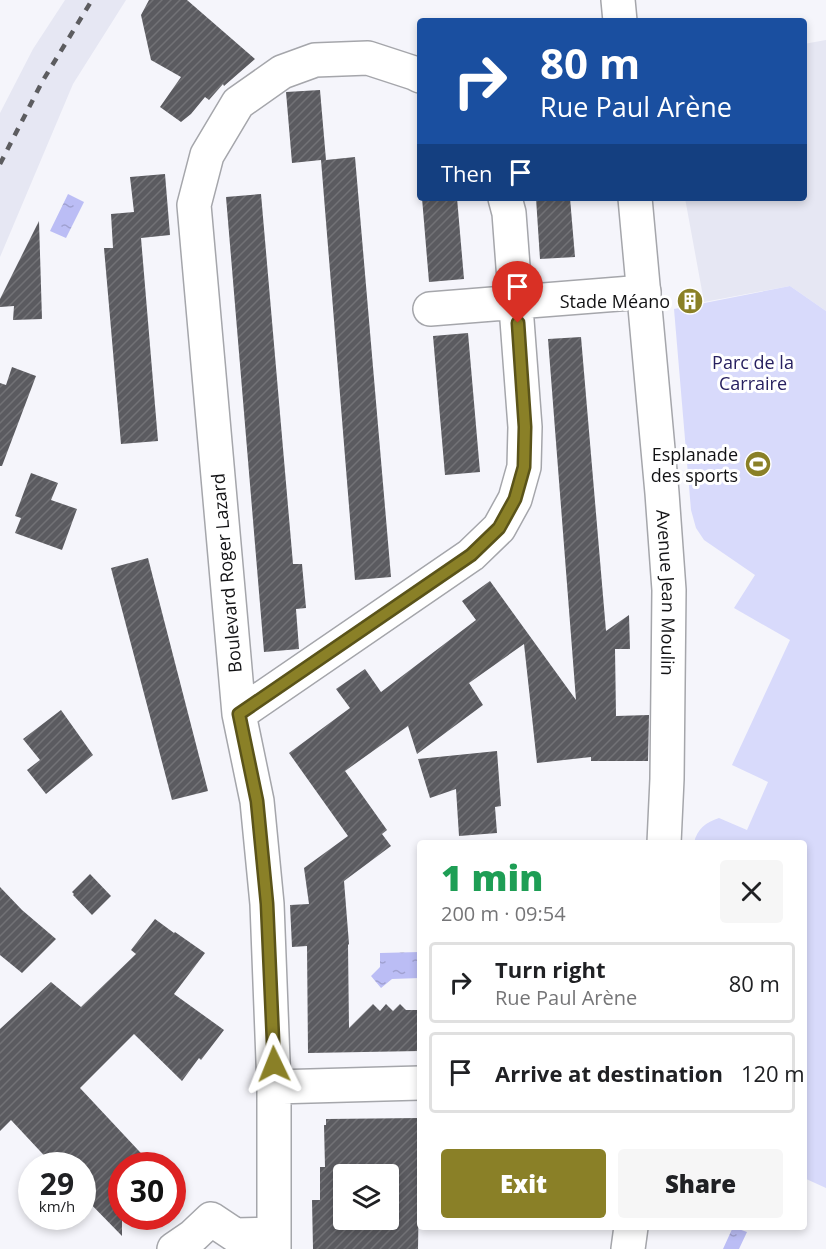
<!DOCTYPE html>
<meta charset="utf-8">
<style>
:root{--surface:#fff;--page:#f6f6f6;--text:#202124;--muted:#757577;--line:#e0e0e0;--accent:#8a8027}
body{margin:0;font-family:"Open Sans",sans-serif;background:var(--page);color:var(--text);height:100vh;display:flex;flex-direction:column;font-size:22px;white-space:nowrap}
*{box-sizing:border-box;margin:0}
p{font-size:20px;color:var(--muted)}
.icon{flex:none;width:33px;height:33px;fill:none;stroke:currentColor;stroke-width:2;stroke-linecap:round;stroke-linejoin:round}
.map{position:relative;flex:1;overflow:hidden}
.drawer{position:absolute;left:417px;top:840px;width:390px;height:390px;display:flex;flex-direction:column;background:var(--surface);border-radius:6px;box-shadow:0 3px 9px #0003}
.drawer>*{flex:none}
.top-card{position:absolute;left:417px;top:18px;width:390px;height:183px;border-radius:6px;box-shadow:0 3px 9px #0003;background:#1a4fa0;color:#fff;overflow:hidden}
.buttons{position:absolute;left:333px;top:1164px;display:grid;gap:12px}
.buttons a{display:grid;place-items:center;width:66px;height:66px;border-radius:6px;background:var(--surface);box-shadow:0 3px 9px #0003;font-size:30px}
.speed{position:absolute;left:18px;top:1152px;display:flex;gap:12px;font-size:30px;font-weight:700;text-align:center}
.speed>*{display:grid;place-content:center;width:78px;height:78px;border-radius:50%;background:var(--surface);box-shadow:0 3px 9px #0003;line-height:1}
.speed small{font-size:15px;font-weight:400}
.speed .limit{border:9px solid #d22;background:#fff;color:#111}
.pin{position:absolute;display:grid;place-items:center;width:51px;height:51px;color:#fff;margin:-62px -26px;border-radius:50% 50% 50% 0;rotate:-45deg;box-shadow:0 0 6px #0007}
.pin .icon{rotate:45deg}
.me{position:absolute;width:66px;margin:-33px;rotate:358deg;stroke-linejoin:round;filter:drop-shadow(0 0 4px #0008)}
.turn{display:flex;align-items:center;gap:21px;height:126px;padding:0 24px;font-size:27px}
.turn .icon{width:78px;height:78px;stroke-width:2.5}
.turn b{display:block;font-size:42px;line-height:51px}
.then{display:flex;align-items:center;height:57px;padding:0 24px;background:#0003;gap:12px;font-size:22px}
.round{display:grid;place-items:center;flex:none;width:63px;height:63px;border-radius:6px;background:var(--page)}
.headline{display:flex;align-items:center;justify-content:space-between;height:102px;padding:0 24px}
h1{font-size:36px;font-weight:800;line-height:45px;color:#1e9e55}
.button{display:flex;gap:12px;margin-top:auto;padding:12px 24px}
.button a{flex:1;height:69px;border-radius:6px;background:var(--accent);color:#fff;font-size:24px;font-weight:800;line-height:69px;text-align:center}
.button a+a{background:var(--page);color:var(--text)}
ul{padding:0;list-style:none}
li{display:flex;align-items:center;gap:18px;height:81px;margin:0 12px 9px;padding:0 12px;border:3px solid var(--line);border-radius:6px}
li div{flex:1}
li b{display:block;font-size:22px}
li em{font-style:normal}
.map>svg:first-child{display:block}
.built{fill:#e6e7f3}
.green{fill:#d8dafb}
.water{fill:url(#water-ripples)}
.building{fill:url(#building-hatch);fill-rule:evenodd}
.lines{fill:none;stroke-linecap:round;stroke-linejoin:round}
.minor-casing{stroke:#a5a6ab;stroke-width:36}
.major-casing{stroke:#a5a6ab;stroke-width:36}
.minor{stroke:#fff;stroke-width:33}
.major{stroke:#fff;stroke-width:33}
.rail{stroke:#5c5c5f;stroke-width:4.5;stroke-dasharray:8 8;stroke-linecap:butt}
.route-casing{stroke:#5a5319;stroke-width:15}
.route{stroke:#8a8027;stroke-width:10}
.labels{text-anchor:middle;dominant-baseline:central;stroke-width:6;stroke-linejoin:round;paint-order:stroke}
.poi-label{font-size:18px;fill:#121214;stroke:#fff;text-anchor:end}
.park-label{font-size:18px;fill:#282160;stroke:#fff}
.street-label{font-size:18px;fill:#121214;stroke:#fff}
</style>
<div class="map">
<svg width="826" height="1249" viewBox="0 0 826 1249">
<defs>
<pattern id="water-ripples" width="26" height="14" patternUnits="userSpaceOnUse" patternTransform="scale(1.5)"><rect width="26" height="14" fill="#bbbdf5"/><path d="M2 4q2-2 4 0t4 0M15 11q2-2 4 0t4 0" fill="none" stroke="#a0a1d1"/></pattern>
<pattern id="building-hatch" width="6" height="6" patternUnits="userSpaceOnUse" patternTransform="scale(1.5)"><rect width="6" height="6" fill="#5b5b60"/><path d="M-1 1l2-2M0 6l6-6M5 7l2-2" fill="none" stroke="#727276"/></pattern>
</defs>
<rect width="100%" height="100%" fill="#f5f5fb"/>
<path class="built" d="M 65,0 L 126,0 L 73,84 L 0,257 L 0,113 L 33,49 Z
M 826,40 L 826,311 L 790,286 L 704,302 L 685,198 L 804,198 L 804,44 Z"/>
<path class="green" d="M 790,286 L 826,311 L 826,1188 L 804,1178 L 804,843 L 694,843 C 697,829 706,822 719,818 L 747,830 L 768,782 L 732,765 L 790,640 L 734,608 L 755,575 L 704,540 L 696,528 L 691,510 L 674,309 Z"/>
<path class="water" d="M 68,194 L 84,202 L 66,238 L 50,231 Z
M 420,952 L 420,978 L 392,979 L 381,988 L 371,976 L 380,967 L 380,953 Z
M 733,1227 L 747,1232 L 739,1249 L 723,1249 Z"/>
<path class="building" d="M 149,0 L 187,0 L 255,59 L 224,86 L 223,84 L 209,100 L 205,97 L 191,114 L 181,122 L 160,107 L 181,77 L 151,60 L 141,15 Z
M 320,90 L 326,160 L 355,157 L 391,577 L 355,580 L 321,160 L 292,163 L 286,92 Z
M 165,174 L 170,235 L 141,238 L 158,441 L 121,444 L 104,248 L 113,248 L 111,214 L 134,212 L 130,177 Z
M 261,194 L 293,564 L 302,564 L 306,608 L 296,609 L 299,649 L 264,652 L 226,197 Z
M 422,198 L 457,198 L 464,279 L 429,282 Z
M 536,198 L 570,198 L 575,257 L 540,259 Z
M 39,221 L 42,319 L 13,320 L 14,306 L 0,307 L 0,299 Z
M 468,333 L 480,472 L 445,475 L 433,336 Z
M 581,337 L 606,631 L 629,615 L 630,649 L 615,649 L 616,716 L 649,715 L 648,761 L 591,761 L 591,757 L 537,763 L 524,644 L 469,683 L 483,705 L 417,754 L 408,726 L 345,771 L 387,830 L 382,834 L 391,846 L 344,881 L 349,944 L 348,945 L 349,1028 L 373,1004 L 380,1011 L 386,1004 L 393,1011 L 400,1004 L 406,1010 L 420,1010 L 420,1051 L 308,1053 L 307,946 L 292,947 L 290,905 L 309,904 L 304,868 L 348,836 L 289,753 L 350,708 L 336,689 L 365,669 L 381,692 L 476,620 L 462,601 L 490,581 L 576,700 L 548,339 Z
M 12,367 L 36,376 L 2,466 L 0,466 L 0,383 L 6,385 Z
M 31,473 L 58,483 L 51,500 L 77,509 L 62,550 L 15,533 L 21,518 L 15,516 Z
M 148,558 L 208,791 L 172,800 L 111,568 Z
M 61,710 L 93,755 L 46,794 L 27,770 L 40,760 L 23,739 Z
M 497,751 L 501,806 L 495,807 L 497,833 L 459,836 L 456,789 L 430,798 L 418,759 Z
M 90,874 L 111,896 L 92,915 L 73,895 L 74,894 L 72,892 Z
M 0,887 L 22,910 L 56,939 L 22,973 L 0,955 Z
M 155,919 L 174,933 L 175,932 L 205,953 L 174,994 L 224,1030 L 201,1060 L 199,1058 L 182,1081 L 134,1034 L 80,1088 L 153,1166 L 122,1166 L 122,1236 L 82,1195 L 82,1166 L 54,1166 L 11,1120 L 0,1131 L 0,1029 L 51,982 L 81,1007 L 136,954 L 131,950 Z
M 420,1118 L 418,1249 L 313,1249 L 312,1200 L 320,1200 L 320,1167 L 325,1167 L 324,1125 L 326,1125 L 326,1119 ZM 344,1174 L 388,1174 L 388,1220 L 344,1220 Z"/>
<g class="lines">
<defs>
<path id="minor" d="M 430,309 L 644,292
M 239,714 L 471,555 L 499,528 L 515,499 L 524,467 L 525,427 L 509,213 L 505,198
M 274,1087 L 420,1083
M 174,1249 L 193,1236 L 211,1219 L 235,1235 L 274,1234
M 274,1249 L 274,1087 L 267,904 L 257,801 L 239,714 L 194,205 L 207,155 L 238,103 L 282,72 L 315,60 L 368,58 L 414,73 L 420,76"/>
<g id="major">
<path d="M 618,0 L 620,21"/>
<path id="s1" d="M 635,198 L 662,493 L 669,590 L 667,779 L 664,843"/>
<path d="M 628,1249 L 631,1227"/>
</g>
</defs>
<use href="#minor" class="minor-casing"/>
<use href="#major" class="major-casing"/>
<use href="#minor" class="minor"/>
<use href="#major" class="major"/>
<path class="rail" d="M 0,164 L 42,82 L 92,0"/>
</g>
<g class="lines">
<defs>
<path id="route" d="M 274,1064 L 267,904 L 257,801 L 239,714 L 471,555 L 499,528 L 515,499 L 524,467 L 525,427 L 518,323"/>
</defs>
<use href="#route" class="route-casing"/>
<use href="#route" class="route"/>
</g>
<defs>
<symbol id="building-disc" viewBox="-11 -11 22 22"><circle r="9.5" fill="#8a8027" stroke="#fff"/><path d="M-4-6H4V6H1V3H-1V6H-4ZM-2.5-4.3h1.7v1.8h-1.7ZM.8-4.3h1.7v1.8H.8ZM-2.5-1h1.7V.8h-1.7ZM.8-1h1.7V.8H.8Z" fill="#fff"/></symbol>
<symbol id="stadium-disc" viewBox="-11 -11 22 22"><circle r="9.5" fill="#8a8027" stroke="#fff"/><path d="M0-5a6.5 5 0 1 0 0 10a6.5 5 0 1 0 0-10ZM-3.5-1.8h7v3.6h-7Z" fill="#fff"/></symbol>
</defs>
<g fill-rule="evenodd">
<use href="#building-disc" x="675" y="286" width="30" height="30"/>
<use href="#stadium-disc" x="743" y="449" width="30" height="30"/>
</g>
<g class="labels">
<g class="poi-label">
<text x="670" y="301">Stade Méano</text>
<text x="738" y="454">Esplanade<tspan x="738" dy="21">des sports</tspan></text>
</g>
<g class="park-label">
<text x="753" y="362">Parc de la<tspan x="753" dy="21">Carraire</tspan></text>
</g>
<g class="street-label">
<text transform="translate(226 573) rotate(-95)">Boulevard Roger Lazard</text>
<text stroke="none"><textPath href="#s1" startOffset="396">Avenue Jean Moulin</textPath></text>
</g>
</g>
</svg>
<div class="buttons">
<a><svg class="icon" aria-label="layers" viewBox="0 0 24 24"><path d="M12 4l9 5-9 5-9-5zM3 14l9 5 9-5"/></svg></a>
</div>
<div class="speed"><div>29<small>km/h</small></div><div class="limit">30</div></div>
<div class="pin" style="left:518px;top:323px;background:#d93025"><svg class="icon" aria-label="arrive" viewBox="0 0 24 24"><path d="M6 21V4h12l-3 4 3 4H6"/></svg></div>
<svg class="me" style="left:274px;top:1064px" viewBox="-20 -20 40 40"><path d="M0-17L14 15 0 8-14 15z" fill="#8a8027" stroke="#fff" stroke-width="4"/></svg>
<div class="top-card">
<div class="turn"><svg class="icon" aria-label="right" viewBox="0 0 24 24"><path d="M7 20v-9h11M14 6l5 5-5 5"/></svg><div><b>80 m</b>Rue Paul Arène</div></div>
<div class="then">Then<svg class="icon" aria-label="arrive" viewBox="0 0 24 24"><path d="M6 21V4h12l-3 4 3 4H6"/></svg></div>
</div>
<section class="drawer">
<div class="headline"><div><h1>1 min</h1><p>200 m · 09:54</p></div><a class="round"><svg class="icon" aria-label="close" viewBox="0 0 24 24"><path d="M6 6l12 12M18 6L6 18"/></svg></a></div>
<ul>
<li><svg class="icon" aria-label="right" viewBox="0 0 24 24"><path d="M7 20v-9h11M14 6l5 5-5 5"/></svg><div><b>Turn right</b><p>Rue Paul Arène</p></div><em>80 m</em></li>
<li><svg class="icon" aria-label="arrive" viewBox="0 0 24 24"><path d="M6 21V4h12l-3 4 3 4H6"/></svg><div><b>Arrive at destination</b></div><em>120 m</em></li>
</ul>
<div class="button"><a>Exit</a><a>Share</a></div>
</section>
</div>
